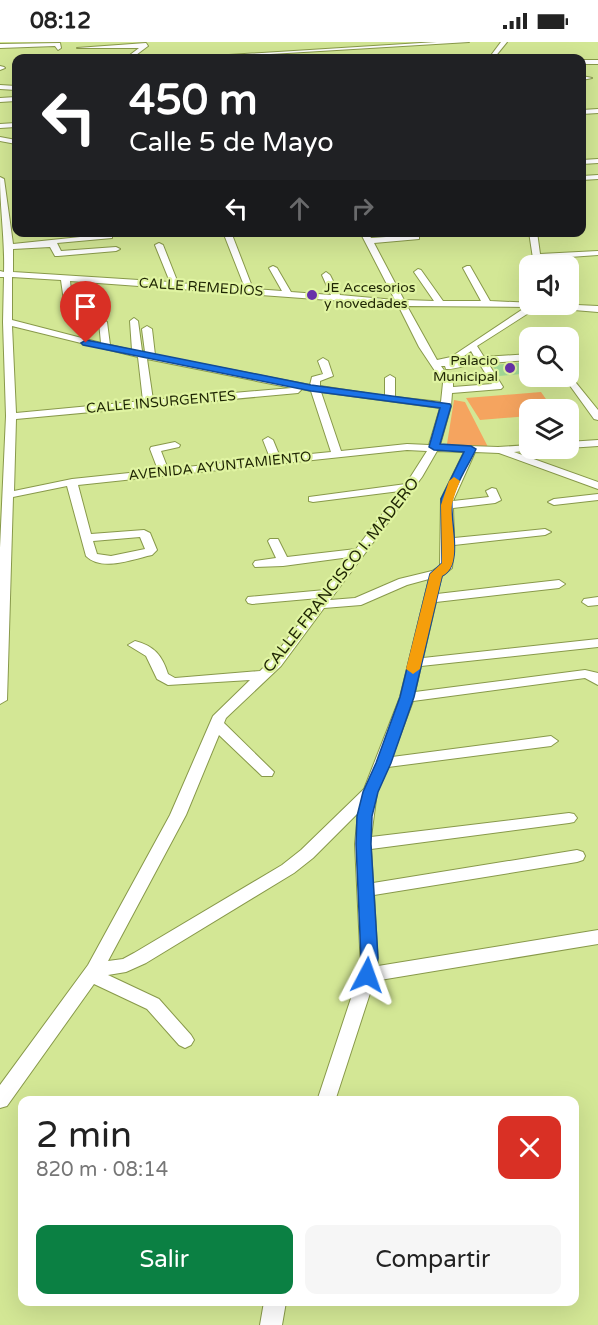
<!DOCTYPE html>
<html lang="es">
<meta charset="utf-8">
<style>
:root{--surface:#fff;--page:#f6f6f6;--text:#222;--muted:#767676;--accent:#0b8043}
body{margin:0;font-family:"Varela Round",sans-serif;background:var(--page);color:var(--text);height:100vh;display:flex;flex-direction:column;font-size:22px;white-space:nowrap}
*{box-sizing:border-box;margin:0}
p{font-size:20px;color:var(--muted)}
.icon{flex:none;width:33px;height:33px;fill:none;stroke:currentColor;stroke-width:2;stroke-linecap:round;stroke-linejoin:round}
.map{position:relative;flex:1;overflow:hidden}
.details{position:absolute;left:18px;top:1054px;width:561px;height:210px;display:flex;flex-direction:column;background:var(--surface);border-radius:12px;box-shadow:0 6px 24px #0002}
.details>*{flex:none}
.banner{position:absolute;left:12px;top:12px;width:574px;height:183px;border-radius:12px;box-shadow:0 6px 24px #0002;background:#202124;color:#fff;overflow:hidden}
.tools{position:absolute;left:519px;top:213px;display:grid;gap:12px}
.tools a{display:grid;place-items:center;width:60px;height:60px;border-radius:12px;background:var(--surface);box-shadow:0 6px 24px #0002;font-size:30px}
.pin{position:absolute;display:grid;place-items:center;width:51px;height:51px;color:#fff;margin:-62px -26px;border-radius:50% 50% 50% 0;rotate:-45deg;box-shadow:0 0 6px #0007}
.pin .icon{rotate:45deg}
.me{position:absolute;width:66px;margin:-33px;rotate:4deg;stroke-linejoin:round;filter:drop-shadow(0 0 4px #0008)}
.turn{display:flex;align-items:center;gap:21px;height:126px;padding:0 18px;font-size:27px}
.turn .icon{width:78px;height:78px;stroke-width:2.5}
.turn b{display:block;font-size:42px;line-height:51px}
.lanes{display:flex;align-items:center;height:57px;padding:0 18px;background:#0003;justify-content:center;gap:30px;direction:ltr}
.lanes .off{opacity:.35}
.round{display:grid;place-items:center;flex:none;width:63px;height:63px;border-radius:12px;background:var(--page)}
.head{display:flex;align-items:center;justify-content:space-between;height:102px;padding:0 18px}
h1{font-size:36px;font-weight:600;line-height:45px}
.button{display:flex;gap:12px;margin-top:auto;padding:12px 18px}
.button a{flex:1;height:69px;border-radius:12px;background:var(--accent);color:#fff;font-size:24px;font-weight:600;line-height:69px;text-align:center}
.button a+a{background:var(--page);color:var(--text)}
.status{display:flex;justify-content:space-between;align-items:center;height:42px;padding:0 30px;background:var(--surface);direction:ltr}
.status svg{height:16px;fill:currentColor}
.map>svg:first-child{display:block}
.green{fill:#f5a45f}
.building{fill:#a1d794}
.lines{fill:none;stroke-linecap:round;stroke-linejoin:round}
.minor-casing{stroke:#88994a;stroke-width:2}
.minor{fill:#fff;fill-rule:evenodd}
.route{fill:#1a73e8;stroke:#114b97;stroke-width:1.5}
.slow{fill:#f59e0b}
.poi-dot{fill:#6732a9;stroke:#e0f4a2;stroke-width:2}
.labels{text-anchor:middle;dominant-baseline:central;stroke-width:4.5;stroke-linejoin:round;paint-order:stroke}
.far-street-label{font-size:14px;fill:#1f2604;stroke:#e0f4a2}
.far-poi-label{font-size:14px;fill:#1f2604;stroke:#e0f4a2;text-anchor:start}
.street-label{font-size:16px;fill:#1f2604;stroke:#e0f4a2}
</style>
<div class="status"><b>08:12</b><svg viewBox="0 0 49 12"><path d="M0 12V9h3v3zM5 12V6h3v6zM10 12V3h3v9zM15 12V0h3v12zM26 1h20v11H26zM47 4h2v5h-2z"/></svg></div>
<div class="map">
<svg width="598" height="1283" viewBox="0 0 598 1283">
<rect width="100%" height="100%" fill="#d3e795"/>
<path class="green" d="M 541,350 L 553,367 L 530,368 L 529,374 L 480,378 L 466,356 Z
M 454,358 L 465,360 L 488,405 L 447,402 Z"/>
<path class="building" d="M 530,320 L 530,331 L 499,334 L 492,323 Z"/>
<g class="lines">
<defs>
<path id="minor" d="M 437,0 L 469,0 L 206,16 L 182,16 Z
M 501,0 L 507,0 L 494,16 L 489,16 Z
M 60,1 L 61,6 L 58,8 L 55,4 L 0,6 L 0,2 Z
M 146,1 L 148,4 L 132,16 L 126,16 L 139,6 L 77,6 Z
M 483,13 L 485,16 L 453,16 L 456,14 Z
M 582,18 L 598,18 L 598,22 L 582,22 Z
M 0,24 L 4,25 L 5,26 L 0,28 Z
M 582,34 L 592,36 L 582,38 Z
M 0,43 L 16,44 L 16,48 L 0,47 Z
M 16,55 L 16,59 L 0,60 L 0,56 Z
M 598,67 L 598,71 L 582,72 L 582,68 Z
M 16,81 L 16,85 L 0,86 L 0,82 Z
M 0,95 L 16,98 L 16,102 L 0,99 Z
M 598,117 L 598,121 L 582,122 L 582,118 Z
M 598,133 L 598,137 L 582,138 L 582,134 Z
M 0,135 L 4,137 L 13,202 L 109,192 L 112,192 L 112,196 L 57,201 L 61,209 L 116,205 L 120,207 L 116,209 L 58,214 L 55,214 L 50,205 L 13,207 L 13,230 L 170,240 L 155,203 L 159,201 L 163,203 L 178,241 L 245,246 L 223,190 L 231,190 L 253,247 L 282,249 L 269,226 L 273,224 L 277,226 L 291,250 L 331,253 L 322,233 L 326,230 L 330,233 L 340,253 L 395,258 L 360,190 L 368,190 L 371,196 L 416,193 L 419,193 L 419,197 L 374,201 L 404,258 L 434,259 L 414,230 L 418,227 L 421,228 L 443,259 L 481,259 L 463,226 L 467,224 L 470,224 L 490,259 L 598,264 L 598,270 L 538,265 L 477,304 L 484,315 L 530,312 L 530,318 L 488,321 L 503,345 L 501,347 L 452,351 L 451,364 L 440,403 L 498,405 L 530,403 L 530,406 L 535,406 L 534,408 L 514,410 L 598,440 L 598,447 L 499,411 L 475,410 L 453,459 L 489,455 L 486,449 L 492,446 L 496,447 L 501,458 L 495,461 L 453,466 L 454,496 L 545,487 L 551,490 L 545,493 L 454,503 L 452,526 L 442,534 L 437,552 L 559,538 L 565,542 L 559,546 L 436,560 L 423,616 L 598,597 L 598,605 L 421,624 L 415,650 L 585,628 L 598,631 L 598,643 L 585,636 L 413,659 L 392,715 L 551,694 L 558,699 L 551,704 L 388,725 L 377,750 L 371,795 L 569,771 L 574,772 L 577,776 L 574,780 L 569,781 L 371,807 L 373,841 L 577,808 L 583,810 L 585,814 L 583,818 L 577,820 L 374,853 L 378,924 L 598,888 L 598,902 L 374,939 L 335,1059 L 317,1059 L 361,926 L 355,802 L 358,771 L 313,816 L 294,831 L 146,921 L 126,930 L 108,933 L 159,957 L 191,993 L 194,998 L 191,1003 L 185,1006 L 179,1003 L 147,967 L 94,942 L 7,1064 L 0,1066 L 0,1043 L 88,923 L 170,773 L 213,674 L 250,638 L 168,643 L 157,637 L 146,614 L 128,603 L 135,599 C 154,604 162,613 168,632 L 175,636 L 260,629 L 271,618 L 319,556 L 252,562 L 248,561 L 246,558 L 248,555 L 325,548 L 350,515 L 283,524 L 255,525 L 253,522 L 255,519 L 276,516 L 268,499 L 270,497 L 278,497 L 287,515 L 356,507 L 400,449 L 313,460 L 309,459 L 309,455 L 406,442 L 427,409 L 407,408 L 78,443 L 91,492 L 144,488 L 150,491 L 157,508 L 152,513 C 133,517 102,530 86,514 L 67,444 L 13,455 L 7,658 L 0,662 L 0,506 L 6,374 L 3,280 L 4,235 L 0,235 L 0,229 L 4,230 C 5,198 0,167 0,135 ZM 12,235 L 61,238 L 65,266 L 69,269 L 73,266 L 70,239 L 398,263 L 419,305 L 443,341 L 441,360 L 395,355 L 395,336 L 390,333 L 385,336 L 385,354 L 320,344 L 320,339 L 333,334 L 328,319 L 323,316 L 318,319 L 323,332 L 312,335 L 310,343 L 155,313 L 152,287 L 147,284 L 142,287 L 145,310 L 142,309 L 138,279 L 134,276 L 130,279 L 132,308 L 110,303 L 107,280 L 103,277 L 99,280 L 101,301 L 12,278 ZM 407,264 L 526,265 L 451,315 L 437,318 ZM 12,284 L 138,315 L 143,359 L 16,371 ZM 471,309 L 475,316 L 460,317 ZM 147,317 L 292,346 L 153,358 ZM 479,321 L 492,342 L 453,345 L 453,341 L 441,324 L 445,324 L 446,327 C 453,328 469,322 479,321 ZM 302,347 L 311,349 L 331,410 L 280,415 L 273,398 L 268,395 L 263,398 L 270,416 L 168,427 L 161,409 L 179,405 L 180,403 L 175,400 L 151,405 L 150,407 L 158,428 L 72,437 L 14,449 L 16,377 L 298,351 ZM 321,350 L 440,366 L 429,403 L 407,402 L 341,409 ZM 437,409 L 464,410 L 441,457 L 440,524 L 432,529 L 399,537 L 355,556 L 330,558 L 422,435 ZM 140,495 L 145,507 L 111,514 L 97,512 L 93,499 ZM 429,537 L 400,655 L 364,747 L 301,808 L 282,823 L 134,911 L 123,917 L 108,919 L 186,773 L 219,693 L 262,734 L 272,734 L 274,730 L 224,681 L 226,676 L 281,624 L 324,566 L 361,563 L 407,543 Z
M 529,190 L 537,190 L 540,212 L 598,209 L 598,213 L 541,217 L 540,223 L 534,223 Z
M 572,291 L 577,294 L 575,296 L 540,296 Z
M 568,331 L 598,368 L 598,378 L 594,377 L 563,334 L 568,334 Z
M 598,398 L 598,404 L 568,406 L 568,400 Z
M 598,452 L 598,458 L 554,463 L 548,460 L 554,457 Z
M 598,555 L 598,563 L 588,564 L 582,560 L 584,557 Z
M 264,1260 L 286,1260 L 282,1283 L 260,1283 Z"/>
</defs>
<use href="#minor" class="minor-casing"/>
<use href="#minor" class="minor"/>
</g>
<path class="route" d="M 86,298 L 311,343 L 450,362 L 451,364 L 440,402 L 471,404 L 476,407 C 470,421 454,444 452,459 C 450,479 464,524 442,534 L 414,655 L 391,721 L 378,750 L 372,774 L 371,802 L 378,916 L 373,938 L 367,940 L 361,938 L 359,933 L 361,916 L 356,802 L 357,774 L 363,750 L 376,721 L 400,655 L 430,532 L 442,521 L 441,457 L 464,410 L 434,408 L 429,405 L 440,366 L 311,349 L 83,303 L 81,301 Z"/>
<path class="slow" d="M 454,435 L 460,439 C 457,446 454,454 452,462 C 449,482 464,524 442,534 L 420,627 L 413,632 L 406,627 L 430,532 L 442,521 L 441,463 L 449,439 Z"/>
<g class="poi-dot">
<circle cx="312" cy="253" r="6"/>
<circle cx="510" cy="326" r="6"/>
</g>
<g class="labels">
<g class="far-street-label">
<text transform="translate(201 245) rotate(4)">CALLE REMEDIOS</text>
<text transform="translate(161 360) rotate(-5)">CALLE INSURGENTES</text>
<text transform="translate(220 424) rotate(-6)">AVENIDA AYUNTAMIENTO</text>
</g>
<g class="far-poi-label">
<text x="324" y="245">JE Accesorios<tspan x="324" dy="16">y novedades</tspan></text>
<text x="498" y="318" text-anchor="end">Palacio<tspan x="498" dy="16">Municipal</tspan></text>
</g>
<g class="street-label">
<text transform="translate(341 533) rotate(-52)">CALLE FRANCISCO I. MADERO</text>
</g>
</g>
</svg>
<div class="tools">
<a><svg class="icon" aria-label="sound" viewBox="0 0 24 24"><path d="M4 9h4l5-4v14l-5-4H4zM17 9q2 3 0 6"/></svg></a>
<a><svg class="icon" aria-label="search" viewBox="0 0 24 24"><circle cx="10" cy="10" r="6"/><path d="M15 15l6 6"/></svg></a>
<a><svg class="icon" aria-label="layers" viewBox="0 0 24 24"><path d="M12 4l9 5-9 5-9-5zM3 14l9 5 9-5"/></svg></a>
</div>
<div class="pin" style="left:86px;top:301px;background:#d93025"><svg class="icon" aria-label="arrive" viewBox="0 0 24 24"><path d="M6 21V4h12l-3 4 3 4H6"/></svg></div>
<svg class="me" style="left:367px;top:933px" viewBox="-20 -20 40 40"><path d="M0-17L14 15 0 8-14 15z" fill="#1a73e8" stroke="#fff" stroke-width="4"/></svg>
<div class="banner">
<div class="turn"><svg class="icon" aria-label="left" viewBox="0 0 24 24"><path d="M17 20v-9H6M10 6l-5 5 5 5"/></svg><div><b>450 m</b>Calle 5 de Mayo</div></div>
<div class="lanes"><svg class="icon" aria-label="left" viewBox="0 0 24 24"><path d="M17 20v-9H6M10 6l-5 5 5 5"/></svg><svg class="icon off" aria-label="ahead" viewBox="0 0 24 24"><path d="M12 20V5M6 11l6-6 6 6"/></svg><svg class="icon off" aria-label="right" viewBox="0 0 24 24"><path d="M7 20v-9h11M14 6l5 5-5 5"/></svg></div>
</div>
<section class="details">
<div class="head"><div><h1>2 min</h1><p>820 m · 08:14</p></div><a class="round" style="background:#d93025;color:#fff"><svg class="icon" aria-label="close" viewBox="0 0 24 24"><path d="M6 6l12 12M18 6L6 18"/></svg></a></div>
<div class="button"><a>Salir</a><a>Compartir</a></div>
</section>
</div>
